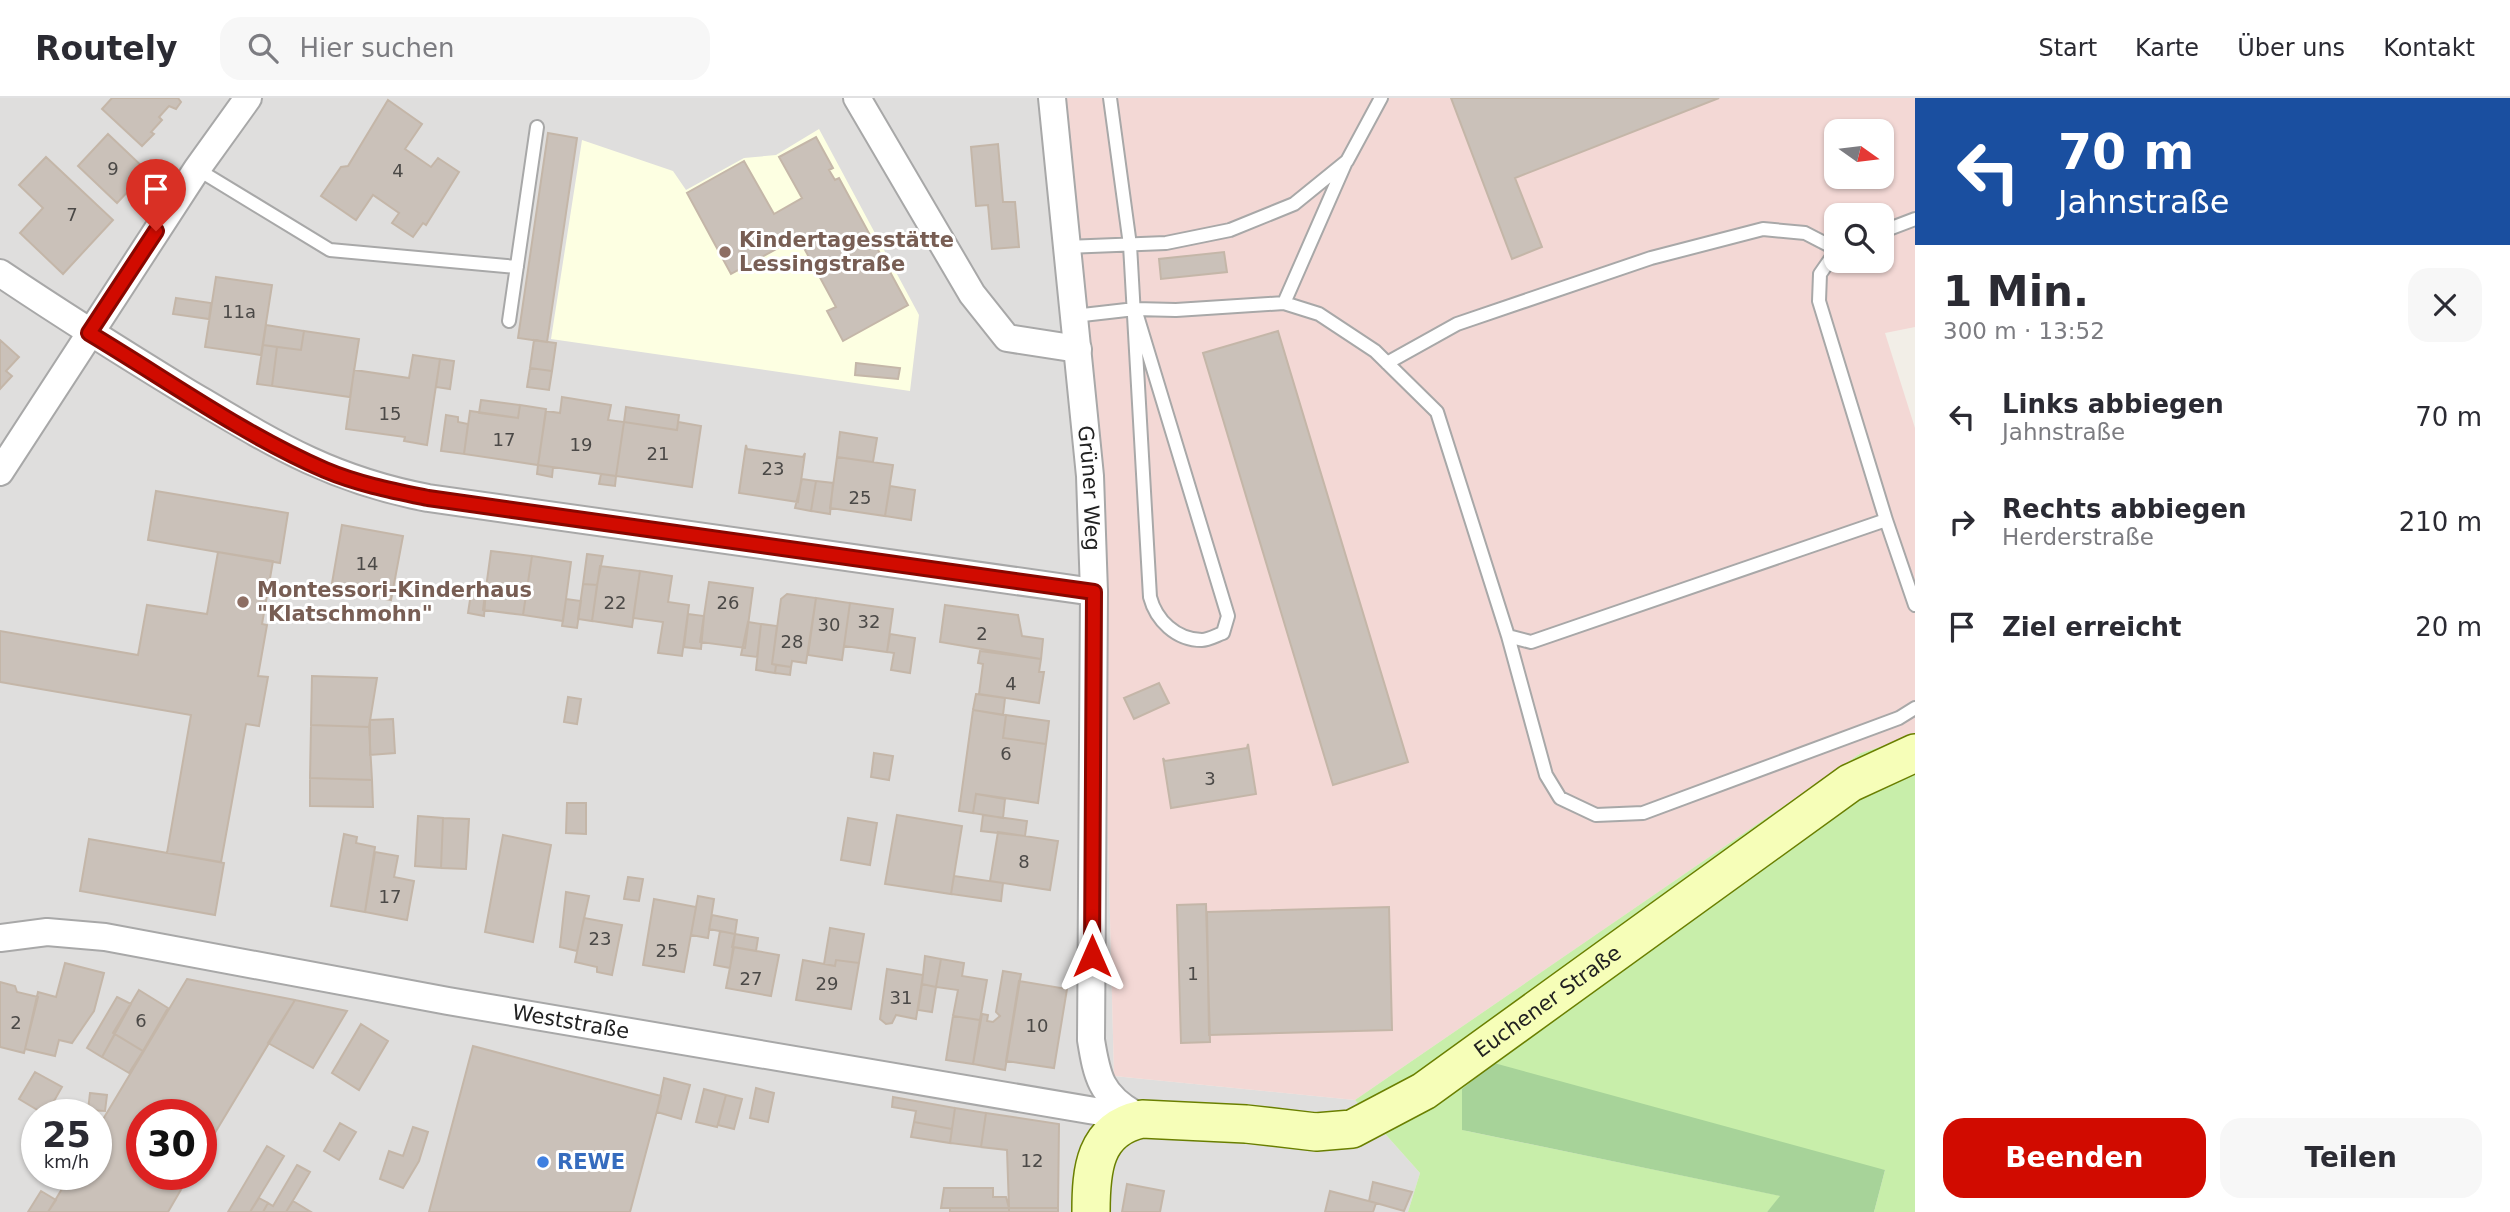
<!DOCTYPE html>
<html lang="de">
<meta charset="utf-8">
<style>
:root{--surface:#fff;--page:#f7f7f7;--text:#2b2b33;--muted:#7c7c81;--line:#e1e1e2;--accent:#d10b00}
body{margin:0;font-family:"DejaVu Sans",sans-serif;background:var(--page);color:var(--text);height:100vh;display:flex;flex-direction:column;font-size:26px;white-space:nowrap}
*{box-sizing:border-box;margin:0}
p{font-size:23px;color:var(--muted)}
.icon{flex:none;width:38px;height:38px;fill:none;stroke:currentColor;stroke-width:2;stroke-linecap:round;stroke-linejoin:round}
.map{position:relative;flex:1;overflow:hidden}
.side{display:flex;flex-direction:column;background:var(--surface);width:595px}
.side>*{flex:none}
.banner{background:#1a4fa0;color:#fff;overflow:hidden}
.needle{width:46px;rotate:104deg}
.controls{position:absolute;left:1824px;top:21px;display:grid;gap:14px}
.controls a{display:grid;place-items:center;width:70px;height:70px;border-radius:14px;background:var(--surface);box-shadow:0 2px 5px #0004;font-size:35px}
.speed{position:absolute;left:21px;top:1001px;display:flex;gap:14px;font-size:35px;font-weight:700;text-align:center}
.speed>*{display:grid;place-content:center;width:91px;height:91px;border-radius:50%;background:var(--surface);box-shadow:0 2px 5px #0004;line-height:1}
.speed small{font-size:18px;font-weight:400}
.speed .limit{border:10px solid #d22;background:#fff;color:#111}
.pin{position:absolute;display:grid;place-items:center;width:60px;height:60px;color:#fff;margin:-72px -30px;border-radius:50% 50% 50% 0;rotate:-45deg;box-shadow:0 0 7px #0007}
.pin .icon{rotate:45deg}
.me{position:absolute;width:77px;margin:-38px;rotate:0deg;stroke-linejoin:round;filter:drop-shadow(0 0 5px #0008)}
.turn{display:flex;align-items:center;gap:24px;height:147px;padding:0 28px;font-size:32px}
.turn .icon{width:91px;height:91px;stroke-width:2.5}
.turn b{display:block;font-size:49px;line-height:60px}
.round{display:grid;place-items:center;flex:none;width:74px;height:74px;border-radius:21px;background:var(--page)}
.head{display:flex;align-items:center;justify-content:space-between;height:119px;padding:0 28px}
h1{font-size:42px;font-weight:700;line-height:52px}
.action{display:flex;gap:14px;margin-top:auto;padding:14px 28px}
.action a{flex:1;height:80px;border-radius:21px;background:var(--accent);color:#fff;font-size:28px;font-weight:700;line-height:80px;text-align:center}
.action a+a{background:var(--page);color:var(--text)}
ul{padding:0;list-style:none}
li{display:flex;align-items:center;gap:21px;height:105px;padding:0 28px}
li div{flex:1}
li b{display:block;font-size:26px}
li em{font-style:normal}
header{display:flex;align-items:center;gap:42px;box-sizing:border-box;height:98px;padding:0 35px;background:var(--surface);border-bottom:2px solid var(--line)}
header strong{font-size:33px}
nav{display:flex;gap:38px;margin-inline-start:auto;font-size:24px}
.search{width:490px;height:63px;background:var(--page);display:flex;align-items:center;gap:18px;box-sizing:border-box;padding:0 24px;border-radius:21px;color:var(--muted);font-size:26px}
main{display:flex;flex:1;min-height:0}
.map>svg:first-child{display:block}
.residential{fill:#dfdedd;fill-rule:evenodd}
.commercial{fill:#f3d8d5;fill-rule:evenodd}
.education{fill:#fdffe2}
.grass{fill:#c8eeaa}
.forest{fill:#a7d399}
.building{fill:#cac1b9;stroke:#c4b6a8;stroke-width:2}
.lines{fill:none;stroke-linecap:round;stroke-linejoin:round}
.lane-casing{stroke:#a8a8a8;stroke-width:16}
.street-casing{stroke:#a8a8a8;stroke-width:30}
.secondary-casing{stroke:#6a7f00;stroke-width:40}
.lane{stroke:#fff;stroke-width:12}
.street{stroke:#fff;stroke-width:26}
.secondary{stroke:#f6feb8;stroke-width:37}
.route-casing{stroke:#880700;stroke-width:18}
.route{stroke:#d10b00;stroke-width:12}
.education-dot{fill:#8d6e63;stroke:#fff;stroke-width:2.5}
.shop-dot{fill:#3f7fe0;stroke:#fff;stroke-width:2.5}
.labels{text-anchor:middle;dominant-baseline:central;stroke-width:6;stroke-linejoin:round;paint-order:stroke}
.number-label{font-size:18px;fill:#4b4947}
.education-label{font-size:21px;font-weight:bold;fill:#785e54;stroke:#fff;text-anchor:start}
.street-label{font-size:21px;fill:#212121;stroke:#fff}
.shop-label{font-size:21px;font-weight:bold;fill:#366cbe;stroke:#fff;text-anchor:start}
</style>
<header>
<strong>Routely</strong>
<div class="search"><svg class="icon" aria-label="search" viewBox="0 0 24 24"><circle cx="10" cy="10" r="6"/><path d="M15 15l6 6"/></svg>Hier suchen</div>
<nav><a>Start</a><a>Karte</a><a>Über uns</a><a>Kontakt</a></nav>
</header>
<main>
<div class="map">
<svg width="1915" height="1114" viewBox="0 0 1915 1114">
<rect width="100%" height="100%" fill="#f2eee7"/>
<path class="residential" d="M 0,0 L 1065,0 L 1097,304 L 1114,978 L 1355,1002 L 1420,1075 L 1408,1114 L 0,1114 ZM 37,1017 L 96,1017 L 96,1076 L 37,1076 ZM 142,1017 L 201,1017 L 201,1076 L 142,1076 Z"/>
<path class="commercial" d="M 1065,0 L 1915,0 L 1915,229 L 1885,235 L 1915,330 L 1915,638 L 1861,655 L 1355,1002 L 1114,978 L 1097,304 ZM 1836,33 L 1881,33 L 1881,79 L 1836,79 ZM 1836,117 L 1881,117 L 1881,163 L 1836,163 Z"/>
<path class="education" d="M 819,31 L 919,217 L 910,293 L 551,241 L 582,42 L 673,73 L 686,92 L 744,60 L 776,57 Z"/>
<path class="grass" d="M 1915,638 L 1915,1114 L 1874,1114 L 1885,1072 L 1462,1032 L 1781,1098 L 1767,1114 L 1408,1114 L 1420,1075 L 1355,1002 L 1861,655 Z"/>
<path class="forest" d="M 1494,965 L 1885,1072 L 1874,1114 L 1767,1114 L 1780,1098 L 1462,1032 L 1462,991 Z"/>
<path class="building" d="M 112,0 L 178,0 L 181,4 L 176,11 L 169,8 L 159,19 L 162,22 L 151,34 L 154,36 L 142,48 L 102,11 Z
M 1451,0 L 1719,0 L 1515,80 L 1542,149 L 1512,161 Z
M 388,2 L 422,26 L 405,51 L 431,69 L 438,60 L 459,74 L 426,127 L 423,125 L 413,139 L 392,125 L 399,115 L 373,97 L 356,122 L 321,98 L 341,69 L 348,68 Z
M 548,35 L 577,40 L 547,244 L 518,240 Z
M 108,36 L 147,73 L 117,105 L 78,68 Z
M 816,39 L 833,70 L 829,72 L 835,82 L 839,80 L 908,207 L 843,243 L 827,213 L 836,209 L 798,139 L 731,176 L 687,95 L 744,63 L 774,116 L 802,100 L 779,59 Z
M 998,46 L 1003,104 L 1015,104 L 1019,149 L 992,151 L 988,107 L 976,108 L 971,49 Z
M 46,59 L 113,122 L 63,176 L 20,135 L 43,110 L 19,87 Z
M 1224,154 L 1227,174 L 1161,181 L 1159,161 Z
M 216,179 L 272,187 L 261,257 L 205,249 Z
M 176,200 L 211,205 L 209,221 L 173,216 Z
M 266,227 L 304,233 L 301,252 L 263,247 Z
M 304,233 L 359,241 L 350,299 L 272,288 L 277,249 L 301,252 Z
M 1278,233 L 1408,664 L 1333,687 L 1203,255 Z
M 0,242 L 19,259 L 6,273 L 12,278 L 0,291 Z
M 534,242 L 556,245 L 552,273 L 530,270 Z
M 263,247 L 277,249 L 272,288 L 257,286 Z
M 413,257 L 440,261 L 427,347 L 404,343 L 405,339 L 346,331 L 354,272 L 409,280 Z
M 440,261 L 454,263 L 450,291 L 436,289 Z
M 856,265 L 900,270 L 898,281 L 855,277 Z
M 530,270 L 552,273 L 549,292 L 527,289 Z
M 562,299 L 611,307 L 608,322 L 624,324 L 616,378 L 538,367 L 546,313 L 560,315 Z
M 481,302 L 520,307 L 518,320 L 479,315 Z
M 520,307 L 546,311 L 538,367 L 464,356 L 470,313 L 518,320 Z
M 626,309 L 679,317 L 677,332 L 624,324 Z
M 446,317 L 458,319 L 458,324 L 468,326 L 464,356 L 441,353 Z
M 624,324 L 677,332 L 678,324 L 701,328 L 692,389 L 616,378 Z
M 840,334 L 877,340 L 873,364 L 837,359 Z
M 746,347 L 747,351 L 803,359 L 805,355 L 798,404 L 739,395 Z
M 837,359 L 893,367 L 885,418 L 830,410 Z
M 538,367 L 553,369 L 552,379 L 537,376 Z
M 601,376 L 616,378 L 615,388 L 599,386 Z
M 802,381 L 816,383 L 811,413 L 795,410 Z
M 816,383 L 833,385 L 830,416 L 811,413 Z
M 890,388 L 915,392 L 911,422 L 885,418 Z
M 156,393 L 288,415 L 280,465 L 148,442 Z
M 342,427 L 403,438 L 391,502 L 331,491 Z
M 491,453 L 532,458 L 523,517 L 483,512 Z
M 218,454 L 273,463 L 262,526 L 267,527 L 258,578 L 268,579 L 259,628 L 246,626 L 221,764 L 167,755 L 191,617 L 0,584 L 0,533 L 138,557 L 147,507 L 207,516 Z
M 587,456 L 603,458 L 597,487 L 583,486 Z
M 532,458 L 571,464 L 563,523 L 523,517 Z
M 600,468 L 640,473 L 632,529 L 592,523 Z
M 640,473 L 672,478 L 668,504 L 689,507 L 682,558 L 658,555 L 663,524 L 633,520 Z
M 709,484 L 753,490 L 745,550 L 700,544 Z
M 583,486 L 597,487 L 592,523 L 578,521 Z
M 472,489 L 486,491 L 484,518 L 468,515 Z
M 787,496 L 816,500 L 806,565 L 792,563 L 791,569 L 772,566 L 781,501 Z
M 816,500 L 850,505 L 842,562 L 808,557 Z
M 566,501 L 581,503 L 577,530 L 562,528 Z
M 850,505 L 893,511 L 887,554 L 844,548 Z
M 945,507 L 1018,517 L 1022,538 L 1043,541 L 1041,561 L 940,544 Z
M 688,516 L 704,518 L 701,551 L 684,549 Z
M 748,524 L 761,526 L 757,559 L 741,557 Z
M 761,526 L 777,528 L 772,566 L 776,567 L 775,575 L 756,572 Z
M 890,536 L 915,540 L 910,575 L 891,572 L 894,555 L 887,554 Z
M 980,553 L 1041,561 L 1039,574 L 1044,574 L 1039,605 L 979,596 L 983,566 L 978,565 Z
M 776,567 L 791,569 L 790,577 L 775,575 Z
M 312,578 L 377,580 L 369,629 L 311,627 Z
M 1159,585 L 1169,605 L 1134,621 L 1124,600 Z
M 976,596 L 1005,600 L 1003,617 L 973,612 Z
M 568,599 L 581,601 L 577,626 L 564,624 Z
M 973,612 L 1006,617 L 1003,640 L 1046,646 L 1038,705 L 976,696 L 973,715 L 959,713 Z
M 1006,617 L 1049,623 L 1046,646 L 1003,640 Z
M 393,621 L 395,655 L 370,657 L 370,622 Z
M 311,627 L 369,629 L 372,682 L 310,680 Z
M 1248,646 L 1256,696 L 1171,710 L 1163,660 L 1165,663 L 1247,650 Z
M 874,655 L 893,658 L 889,682 L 871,679 Z
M 310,680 L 372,682 L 373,709 L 310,708 Z
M 976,696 L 1005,701 L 1003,720 L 973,715 Z
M 567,705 L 586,705 L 586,736 L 566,735 Z
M 897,717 L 962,728 L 951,796 L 885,786 Z
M 983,717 L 1027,723 L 1025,738 L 981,733 Z
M 418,718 L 443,720 L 441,770 L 415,768 Z
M 443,720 L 469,721 L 466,771 L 441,770 Z
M 848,720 L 877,725 L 870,767 L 841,762 Z
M 998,734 L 1058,743 L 1050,792 L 990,783 Z
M 344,736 L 357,739 L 356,745 L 375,749 L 365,814 L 331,808 Z
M 503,737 L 551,747 L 533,844 L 485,834 Z
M 89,741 L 224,765 L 215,817 L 80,793 Z
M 375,754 L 398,758 L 394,779 L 414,783 L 407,822 L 365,814 Z
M 954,778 L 1003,785 L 1001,803 L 951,796 Z
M 628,779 L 643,781 L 639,803 L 624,801 Z
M 566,794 L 589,798 L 577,853 L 560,849 Z
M 698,798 L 714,801 L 708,840 L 691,837 Z
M 654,801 L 696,809 L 684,874 L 643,867 Z
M 1206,806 L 1210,944 L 1181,945 L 1177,807 Z
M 1389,809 L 1392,932 L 1209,937 L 1207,814 Z
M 712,817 L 737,822 L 735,836 L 709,831 Z
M 584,820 L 622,827 L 612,877 L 597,874 L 597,869 L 575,864 Z
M 830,830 L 864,836 L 859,865 L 836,862 L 835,868 L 824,866 Z
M 720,833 L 735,836 L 730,870 L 714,867 Z
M 735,836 L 758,840 L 756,853 L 732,849 Z
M 734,849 L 779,857 L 771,898 L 726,890 Z
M 925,858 L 941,861 L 936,889 L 922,886 Z
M 941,861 L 964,865 L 962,878 L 987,882 L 980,922 L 953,918 L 958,892 L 936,889 Z
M 803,862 L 835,868 L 836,862 L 859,865 L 851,911 L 796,902 Z
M 65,865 L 104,875 L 94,913 L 72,945 L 59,942 L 55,958 L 25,951 L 38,894 L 56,899 Z
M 887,871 L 923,877 L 916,921 L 896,917 L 892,925 L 886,926 L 880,921 Z
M 1003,873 L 1021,876 L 1005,972 L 973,966 L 982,916 L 988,917 L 987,923 L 993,924 L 1000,918 L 996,914 Z
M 187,881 L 295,902 L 201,1058 L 201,1017 L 142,1017 L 142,1076 L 190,1076 L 168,1114 L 48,1114 L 71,1076 L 96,1076 L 96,1033 Z
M 1019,883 L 1067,891 L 1054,970 L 1006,963 Z
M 0,884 L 15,888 L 17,894 L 38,899 L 24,955 L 0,949 Z
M 922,886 L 936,889 L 932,914 L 918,912 Z
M 139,892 L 168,910 L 143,953 L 113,935 Z
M 117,899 L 131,906 L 102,959 L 87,950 Z
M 295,902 L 347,913 L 313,970 L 268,945 Z
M 953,918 L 980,922 L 973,966 L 946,962 Z
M 361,926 L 388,943 L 359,992 L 332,975 Z
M 115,936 L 143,953 L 129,975 L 102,959 Z
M 473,948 L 661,998 L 630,1114 L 429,1114 Z
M 35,974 L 62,989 L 46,1017 L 19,1001 Z
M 664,980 L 690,987 L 681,1021 L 657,1014 Z
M 756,990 L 774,995 L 768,1024 L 750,1020 Z
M 704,991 L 726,997 L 717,1029 L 696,1024 Z
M 90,995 L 107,997 L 105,1013 L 88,1012 Z
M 726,997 L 742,1001 L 734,1031 L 718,1027 Z
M 893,999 L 955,1010 L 952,1031 L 914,1024 L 916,1013 L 892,1009 Z
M 955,1010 L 986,1015 L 981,1049 L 950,1045 Z
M 986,1015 L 1059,1026 L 1058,1110 L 1009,1110 L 1007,1052 L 981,1049 Z
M 914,1024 L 952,1031 L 950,1045 L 911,1039 Z
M 340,1025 L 356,1034 L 339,1062 L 324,1053 Z
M 413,1029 L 428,1034 L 419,1063 L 403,1090 L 380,1081 L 389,1053 L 403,1058 Z
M 267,1048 L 284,1058 L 250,1114 L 228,1114 Z
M 297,1067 L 310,1074 L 286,1114 L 263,1114 L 268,1105 L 273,1108 Z
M 1373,1084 L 1412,1094 L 1404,1113 L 1369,1103 Z
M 1127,1086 L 1164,1093 L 1160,1114 L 1122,1114 Z
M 944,1090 L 993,1090 L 993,1099 L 1006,1099 L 1009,1110 L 941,1110 Z
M 41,1093 L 56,1102 L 48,1114 L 28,1114 Z
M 1330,1093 L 1376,1105 L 1373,1114 L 1325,1114 Z
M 259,1100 L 268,1105 L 263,1114 L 250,1114 Z
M 293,1103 L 311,1114 L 286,1114 Z
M 950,1110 L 1009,1110 L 1009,1114 L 950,1114 Z
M 1009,1110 L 1058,1110 L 1058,1114 L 1009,1114 Z"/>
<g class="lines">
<defs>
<path id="lane" d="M 1110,0 L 1130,147 L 1150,499 C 1156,522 1176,542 1202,542 C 1208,542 1217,537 1223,535 L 1228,518 L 1135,211
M 197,71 L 330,152 L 517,169
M 1881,134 L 1915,121
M 1066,149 L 1166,145 L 1230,132 L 1294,106 L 1347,63 L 1381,0
M 1284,205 L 1345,66
M 1074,218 L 1135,211 L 1176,212 L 1284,205 L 1319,216 L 1375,253 L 1437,314 L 1508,538 L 1531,544 L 1886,422 L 1819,203 L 1820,176 L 1836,153
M 509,223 L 537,29
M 1387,265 L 1457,226 L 1651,160 L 1763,131 L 1805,135 L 1836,151
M 1886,422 L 1915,507
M 1508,538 L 1546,677 L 1560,700 L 1596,717 L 1643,715 L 1899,620 L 1915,610"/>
<g id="street">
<path d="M 857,0 L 972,196 L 1007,240 L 1078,251"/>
<path id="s1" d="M 1052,0 L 1090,378 L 1094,494 L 1091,942 C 1097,979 1101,997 1134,1016"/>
<path d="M 0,175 C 61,216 123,255 185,293 C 271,344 328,381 428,400 L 1094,494"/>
<path d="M 0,374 L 197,71 L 248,0"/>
<path id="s2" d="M 0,840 L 47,834 L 105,839 L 448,903 L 1142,1021"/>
</g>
<g id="secondary">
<path id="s3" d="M 1091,1114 C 1091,1072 1094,1031 1142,1021 L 1246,1026 L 1316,1034 L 1352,1031 L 1424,993 L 1850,685 L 1915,655"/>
</g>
</defs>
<use href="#lane" class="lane-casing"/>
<use href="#street" class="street-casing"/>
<use href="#secondary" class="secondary-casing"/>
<use href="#lane" class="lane"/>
<use href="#street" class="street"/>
<use href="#secondary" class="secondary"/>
</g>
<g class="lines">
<defs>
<path id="route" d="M 156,133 L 89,235 C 166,281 242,336 325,372 C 358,386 394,393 428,400 L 1094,494 L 1092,858"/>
</defs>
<use href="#route" class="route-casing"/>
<use href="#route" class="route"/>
</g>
<g class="education-dot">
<circle cx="725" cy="154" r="7"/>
<circle cx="243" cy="504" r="7"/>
</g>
<circle class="shop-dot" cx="543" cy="1064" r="7"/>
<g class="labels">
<g class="number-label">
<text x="113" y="70">9</text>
<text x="398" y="72">4</text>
<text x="72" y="116">7</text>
<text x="239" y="213">11a</text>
<text x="390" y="315">15</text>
<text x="504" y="341">17</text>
<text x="581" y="346">19</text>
<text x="658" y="355">21</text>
<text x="773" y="370">23</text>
<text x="860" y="399">25</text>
<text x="367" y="465">14</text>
<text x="615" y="504">22</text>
<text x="728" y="504">26</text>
<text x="869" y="523">32</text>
<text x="829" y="526">30</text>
<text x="982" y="535">2</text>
<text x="792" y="543">28</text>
<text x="1011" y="585">4</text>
<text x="1006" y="655">6</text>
<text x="1210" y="680">3</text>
<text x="1024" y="763">8</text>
<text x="390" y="798">17</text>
<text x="600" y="840">23</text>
<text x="667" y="852">25</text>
<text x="1193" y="875">1</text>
<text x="751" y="880">27</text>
<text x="827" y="885">29</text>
<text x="901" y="899">31</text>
<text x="141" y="922">6</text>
<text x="16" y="924">2</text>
<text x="1037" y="927">10</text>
<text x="1032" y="1062">12</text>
</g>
<g class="education-label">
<text x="739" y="142">Kindertagesstätte<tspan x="739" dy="24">Lessingstraße</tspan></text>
<text x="257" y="492">Montessori-Kinderhaus<tspan x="257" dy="24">"Klatschmohn"</tspan></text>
</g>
<g class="street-label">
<text stroke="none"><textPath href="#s1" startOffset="392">Grüner Weg</textPath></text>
<text stroke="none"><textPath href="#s3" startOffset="562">Euchener Straße</textPath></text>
<text stroke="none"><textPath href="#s2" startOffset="579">Weststraße</textPath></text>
</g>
<g class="shop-label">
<text x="557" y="1064">REWE</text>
</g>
</g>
</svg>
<div class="controls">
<a><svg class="needle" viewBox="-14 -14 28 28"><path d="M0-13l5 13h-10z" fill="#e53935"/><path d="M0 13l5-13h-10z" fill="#7c7c81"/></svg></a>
<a><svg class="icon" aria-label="search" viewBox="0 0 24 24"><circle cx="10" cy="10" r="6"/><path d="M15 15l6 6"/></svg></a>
</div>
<div class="speed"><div>25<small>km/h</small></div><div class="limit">30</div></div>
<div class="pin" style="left:156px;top:133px;background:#d93025"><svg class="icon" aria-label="arrive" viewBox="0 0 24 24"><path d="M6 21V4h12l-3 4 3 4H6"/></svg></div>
<svg class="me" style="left:1092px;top:858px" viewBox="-20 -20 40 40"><path d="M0-17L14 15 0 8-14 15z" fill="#d10b00" stroke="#fff" stroke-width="4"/></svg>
</div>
<section class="side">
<div class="banner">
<div class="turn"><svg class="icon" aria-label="left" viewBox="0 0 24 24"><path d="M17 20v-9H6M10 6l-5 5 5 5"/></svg><div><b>70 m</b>Jahnstraße</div></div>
</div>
<div class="head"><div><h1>1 Min.</h1><p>300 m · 13:52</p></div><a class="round"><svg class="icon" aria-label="close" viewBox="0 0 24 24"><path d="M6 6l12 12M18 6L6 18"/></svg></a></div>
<ul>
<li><svg class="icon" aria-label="left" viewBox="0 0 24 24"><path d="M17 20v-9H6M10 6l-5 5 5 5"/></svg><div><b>Links abbiegen</b><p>Jahnstraße</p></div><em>70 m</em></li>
<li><svg class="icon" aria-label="right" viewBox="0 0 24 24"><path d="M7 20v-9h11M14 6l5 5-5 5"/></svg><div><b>Rechts abbiegen</b><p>Herderstraße</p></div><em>210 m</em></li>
<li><svg class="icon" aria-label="arrive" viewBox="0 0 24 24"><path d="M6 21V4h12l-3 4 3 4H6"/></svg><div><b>Ziel erreicht</b></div><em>20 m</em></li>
</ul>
<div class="action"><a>Beenden</a><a>Teilen</a></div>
</section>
</main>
